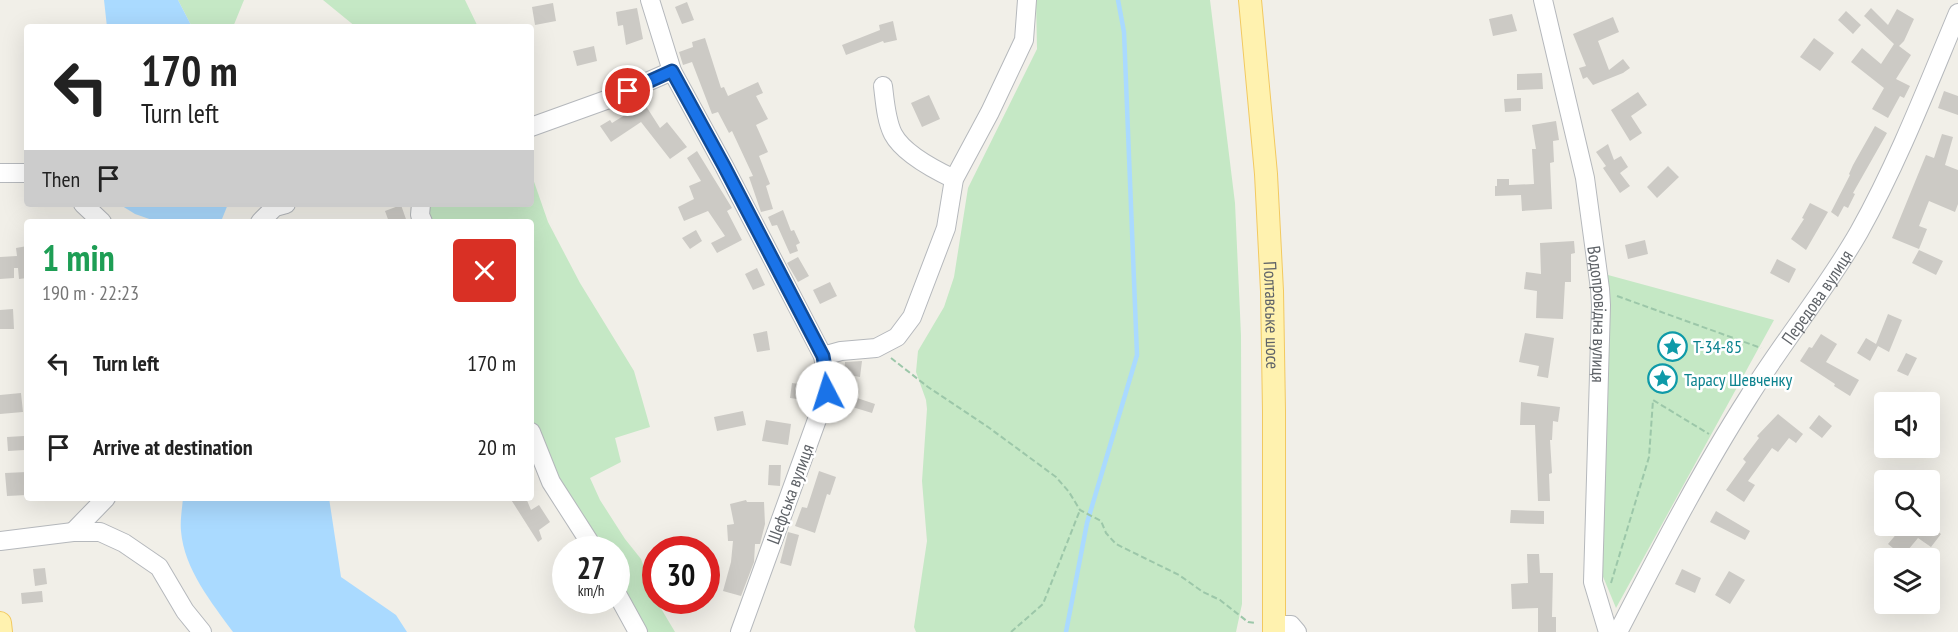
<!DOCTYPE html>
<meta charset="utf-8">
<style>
:root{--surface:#fff;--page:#f6f6f6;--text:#222;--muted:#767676}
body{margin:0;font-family:"PT Sans Narrow",sans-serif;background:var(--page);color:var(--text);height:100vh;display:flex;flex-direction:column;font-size:22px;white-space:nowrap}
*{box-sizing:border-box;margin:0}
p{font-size:20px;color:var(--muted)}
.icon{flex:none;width:33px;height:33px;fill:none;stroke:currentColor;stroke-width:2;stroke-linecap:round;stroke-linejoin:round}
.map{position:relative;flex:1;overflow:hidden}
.side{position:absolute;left:24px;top:219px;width:510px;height:282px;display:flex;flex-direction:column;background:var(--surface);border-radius:6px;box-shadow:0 6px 24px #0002}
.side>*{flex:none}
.hud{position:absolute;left:24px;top:24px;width:510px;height:183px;border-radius:6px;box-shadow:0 6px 24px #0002;background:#fff;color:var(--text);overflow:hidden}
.tools{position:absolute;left:1874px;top:392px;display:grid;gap:12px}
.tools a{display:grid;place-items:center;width:66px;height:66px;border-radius:6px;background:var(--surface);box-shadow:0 6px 24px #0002;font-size:30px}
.speed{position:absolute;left:552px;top:536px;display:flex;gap:12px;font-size:30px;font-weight:700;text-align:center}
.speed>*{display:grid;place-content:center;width:78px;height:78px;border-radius:50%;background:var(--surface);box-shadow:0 6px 24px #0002;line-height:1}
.speed small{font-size:15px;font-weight:400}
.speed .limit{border:9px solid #d22;background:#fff;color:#111}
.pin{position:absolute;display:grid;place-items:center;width:51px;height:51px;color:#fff;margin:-26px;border:3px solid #fff;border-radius:50%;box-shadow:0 2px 6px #0007}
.me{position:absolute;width:66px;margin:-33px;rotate:355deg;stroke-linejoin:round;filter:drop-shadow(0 0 4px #0008)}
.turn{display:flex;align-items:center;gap:21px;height:126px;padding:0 18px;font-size:27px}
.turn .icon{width:78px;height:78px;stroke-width:2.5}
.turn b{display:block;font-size:42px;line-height:51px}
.then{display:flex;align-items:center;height:57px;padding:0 18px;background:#0003;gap:12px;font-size:22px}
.round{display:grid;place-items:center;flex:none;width:63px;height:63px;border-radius:6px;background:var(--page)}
.head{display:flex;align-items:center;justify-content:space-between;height:102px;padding:0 18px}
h1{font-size:36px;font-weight:700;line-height:45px;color:#1e9e55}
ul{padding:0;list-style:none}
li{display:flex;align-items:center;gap:18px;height:84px;padding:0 18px}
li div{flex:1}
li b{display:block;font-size:22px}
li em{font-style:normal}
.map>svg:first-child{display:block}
.green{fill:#c5e8c5}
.water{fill:#aadaff}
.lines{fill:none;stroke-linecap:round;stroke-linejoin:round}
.stream{stroke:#aadaff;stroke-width:4.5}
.building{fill:#cccac5}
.minor-casing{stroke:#b5b8bc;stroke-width:20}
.major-casing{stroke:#f2c960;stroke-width:24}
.path{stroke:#9cc7a9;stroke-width:2;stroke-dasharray:6 3;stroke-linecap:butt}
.minor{stroke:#fff;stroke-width:18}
.major{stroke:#fff2af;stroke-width:22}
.route-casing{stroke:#114b97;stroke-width:15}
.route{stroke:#1a73e8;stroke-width:10}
.labels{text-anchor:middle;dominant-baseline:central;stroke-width:5;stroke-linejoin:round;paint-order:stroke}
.street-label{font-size:18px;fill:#5f6368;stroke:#fff}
.culture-label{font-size:18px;fill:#0d838f;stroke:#fff;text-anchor:start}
</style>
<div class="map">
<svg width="1958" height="632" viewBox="0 0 1958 632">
<rect width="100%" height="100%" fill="#f1efe8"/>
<path class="green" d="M 178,0 L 244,0 L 233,27 L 192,27 Z
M 323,0 L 465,0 L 478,27 L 356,27 Z
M 1036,0 L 1210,0 L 1235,203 L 1241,335 L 1242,604 L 1236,632 L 916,632 L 914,627 L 927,541 L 922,481 L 927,409 L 926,400 L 916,372 L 918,351 L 944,307 L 954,277 L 968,188 L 1037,49 Z
M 531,173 L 548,222 L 580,283 L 634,371 L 650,427 L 615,438 L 621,462 L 590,478 L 600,500 L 625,539 L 641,559 L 656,600 L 675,632 L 644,632 L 617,587 L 616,549 L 596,549 L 531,429 L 531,222 L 426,222 L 422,204 L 531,204 Z
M 1608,275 L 1774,320 L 1616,608 L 1599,567 Z"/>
<path class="water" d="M 104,0 L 178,0 L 192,27 L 107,27 Z
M 119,204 L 228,204 L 222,219 L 214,222 L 158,222 L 135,214 Z
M 183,498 L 329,498 L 341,577 L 396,615 L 407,632 L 233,632 C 212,603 184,569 181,531 C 180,521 182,509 183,498 Z"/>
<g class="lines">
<path class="stream" d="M 1066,632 L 1087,523 L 1137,355 L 1124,32 L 1118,0"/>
</g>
<path class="building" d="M 687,2 L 694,20 L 682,24 L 675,7 Z
M 553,3 L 556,21 L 535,25 L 532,7 Z
M 637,8 L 643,39 L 626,45 L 623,25 L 618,26 L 616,12 Z
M 1871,8 L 1888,25 L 1897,9 L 1914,19 L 1904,41 L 1899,46 L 1911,55 L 1896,79 L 1910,86 L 1904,98 L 1900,96 L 1888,118 L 1872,109 L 1884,88 L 1851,62 L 1862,48 L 1881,64 L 1894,44 L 1864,16 Z
M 1846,11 L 1861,25 L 1853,34 L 1838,20 Z
M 1512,14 L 1517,31 L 1493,36 L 1489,19 Z
M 1613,17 L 1619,32 L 1598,41 L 1609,70 L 1623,59 L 1630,68 L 1623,73 L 1593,85 L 1587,77 L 1583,79 L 1579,68 L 1586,66 L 1573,34 Z
M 893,21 L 897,40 L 884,43 L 883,41 L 846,55 L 842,45 L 880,30 L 879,25 Z
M 705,38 L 721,88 L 724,87 L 728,96 L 758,82 L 763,93 L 756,96 L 768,119 L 756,125 L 768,152 L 759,156 L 770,184 L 766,186 L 773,209 L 761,212 L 749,177 L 753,176 L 732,131 L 729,133 L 718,112 L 712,114 L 692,62 L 683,65 L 679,52 L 693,47 L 692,42 Z
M 1814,38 L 1834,53 L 1820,71 L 1800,57 Z
M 594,46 L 597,61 L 577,66 L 573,51 Z
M 1542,73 L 1543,89 L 1517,90 L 1517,74 Z
M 1944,91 L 1958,96 L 1958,115 L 1938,108 Z
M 1638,92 L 1647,105 L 1631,116 L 1642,133 L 1630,141 L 1611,110 Z
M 929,95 L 940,119 L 922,127 L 911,103 Z
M 1521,98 L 1521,111 L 1505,112 L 1504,99 Z
M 644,103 L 660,128 L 667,122 L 687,147 L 670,159 L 641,122 L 611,142 L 600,126 L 610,120 L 612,123 Z
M 1556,121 L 1559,140 L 1553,141 L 1554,162 L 1550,163 L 1552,209 L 1522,211 L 1521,195 L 1495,196 L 1495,186 L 1497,186 L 1497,179 L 1509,179 L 1509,185 L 1534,184 L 1532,149 L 1536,149 L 1532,125 Z
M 1875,126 L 1887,133 L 1853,193 L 1855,194 L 1848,208 L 1844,206 L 1838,217 L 1831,212 L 1850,175 L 1849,174 L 1853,165 Z
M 1942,134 L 1953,137 L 1945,165 L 1958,170 L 1958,204 L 1955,212 L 1929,201 L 1919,226 L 1927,229 L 1919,249 L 1892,238 L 1926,155 L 1934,158 Z
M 1608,144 L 1614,160 L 1621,156 L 1628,167 L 1620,173 L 1630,186 L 1620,193 L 1603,168 L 1606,166 L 1596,152 Z
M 697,151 L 732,208 L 727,211 L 742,240 L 717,253 L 711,243 L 725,236 L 708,211 L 684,221 L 678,207 L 694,199 L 689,186 L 701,181 L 687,158 Z
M 1668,166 L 1679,177 L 1657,198 L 1647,187 Z
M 1810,203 L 1828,212 L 1806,250 L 1791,239 L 1804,219 L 1802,218 Z
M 401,205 L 407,222 L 389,222 L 385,211 Z
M 783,210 L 791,231 L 794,230 L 800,243 L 796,245 L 798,251 L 790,254 L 777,225 L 772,226 L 768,217 Z
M 696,230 L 702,241 L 690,249 L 682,238 Z
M 1645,240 L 1648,254 L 1628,259 L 1625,245 Z
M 1574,241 L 1575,253 L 1571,254 L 1571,282 L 1565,282 L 1563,319 L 1536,318 L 1537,291 L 1524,289 L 1526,272 L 1541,274 L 1540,243 Z
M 27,246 L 27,278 L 19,279 L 18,268 L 14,268 L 14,278 L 0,279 L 0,257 L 17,256 L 16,248 Z
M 1919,250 L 1943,261 L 1936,275 L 1912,263 Z
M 798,257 L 809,276 L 798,282 L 787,263 Z
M 1777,259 L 1796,269 L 1789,283 L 1770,273 Z
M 757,268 L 765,285 L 753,290 L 745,274 Z
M 830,282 L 837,296 L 820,304 L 813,290 Z
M 13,309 L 14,329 L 0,329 L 0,310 Z
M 1888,314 L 1902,320 L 1889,352 L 1878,346 L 1870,361 L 1857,353 L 1866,338 L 1876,344 Z
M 767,331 L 770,350 L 757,352 L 753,334 Z
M 1525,333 L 1554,338 L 1548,378 L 1537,376 L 1539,366 L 1519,362 Z
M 1821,334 L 1837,344 L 1826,362 L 1859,380 L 1850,396 L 1834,386 L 1835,384 L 1800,361 L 1809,347 L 1812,348 Z
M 1906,353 L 1917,358 L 1908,376 L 1897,371 Z
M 862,361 L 860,377 L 844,374 L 845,362 Z
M 792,383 L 807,385 L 805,400 L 790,398 Z
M 21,393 L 23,412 L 0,414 L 0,395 Z
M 842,393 L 875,404 L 872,413 L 839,403 Z
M 1521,402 L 1560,407 L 1558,422 L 1553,421 L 1552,440 L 1550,440 L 1552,473 L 1549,474 L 1550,501 L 1538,501 L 1535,425 L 1520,425 Z
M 743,411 L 746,425 L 717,431 L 714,417 Z
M 1778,414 L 1803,434 L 1796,443 L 1789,438 L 1778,452 L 1772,448 L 1748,481 L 1755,485 L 1744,502 L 1726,490 L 1746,462 L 1743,459 L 1759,438 L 1757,436 Z
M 1819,415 L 1832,426 L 1822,438 L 1809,428 Z
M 766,420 L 791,424 L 788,445 L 762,441 Z
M 24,436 L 25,450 L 8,451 L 7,437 Z
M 769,465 L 781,465 L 780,486 L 768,485 Z
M 819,471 L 836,477 L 830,495 L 827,494 L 815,533 L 795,526 L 802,507 L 807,508 Z
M 27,472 L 27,495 L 7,496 L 5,473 Z
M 510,498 L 526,498 L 531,510 L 539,505 L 550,522 L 539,530 L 542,539 L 538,542 Z
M 746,500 L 747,502 L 764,502 L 765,524 L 760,544 L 755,544 L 754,562 L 741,596 L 723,591 L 731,562 L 733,541 L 728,541 L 727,525 L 734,524 L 730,504 Z
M 1511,510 L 1544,511 L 1544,524 L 1510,523 Z
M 1716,511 L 1750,531 L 1745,540 L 1710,522 Z
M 1904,525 L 1920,525 L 1927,530 L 1930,526 L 1941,534 L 1931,547 L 1918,538 L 1903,556 L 1888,544 Z
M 788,532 L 799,535 L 791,566 L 780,563 Z
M 1527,554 L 1539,554 L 1540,573 L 1553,573 L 1552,617 L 1556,617 L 1556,632 L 1538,632 L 1538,608 L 1512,609 L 1511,584 L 1528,583 Z
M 45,568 L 47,584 L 35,586 L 33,569 Z
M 1682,569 L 1701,578 L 1695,593 L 1675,584 Z
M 1729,571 L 1745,580 L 1730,604 L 1715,595 Z
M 42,591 L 43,602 L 22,604 L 21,593 Z"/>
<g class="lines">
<defs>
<g id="minor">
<path d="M 650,0 L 672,71 L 724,166 L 823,356 L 826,373 L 827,392 L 740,632"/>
<path id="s1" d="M 1543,0 L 1585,178 L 1600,289 L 1601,305 L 1593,582 L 1608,632"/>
<path d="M 883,86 C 885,102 886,120 893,134 C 903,153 935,170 954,179"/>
<path d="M 531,127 L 606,100 L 672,71"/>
<path d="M 0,173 L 27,173"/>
<path d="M 83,204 L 102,222"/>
<path d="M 421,204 L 420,215 L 423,222"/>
<path d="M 260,222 L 275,207 L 286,204"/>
<path d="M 823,356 L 841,351 L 876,348 L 897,337 L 912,317 L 946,228 L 954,179 L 990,112 L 1024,40 L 1027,0"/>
<path d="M 531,432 L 551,482 L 594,549"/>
<path d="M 73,532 L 106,498"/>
<path d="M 0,541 L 73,532 L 100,532 L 124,543 L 159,567 L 185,611 L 202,632"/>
<path d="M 616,592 L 638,632"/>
<path d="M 1274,625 L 1291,625 L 1297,632"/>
<path id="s2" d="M 1618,632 C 1659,553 1700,473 1748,398 C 1783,341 1826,290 1859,232 C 1898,162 1927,87 1958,13"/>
</g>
<g id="major">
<path id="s3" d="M 1250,0 L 1266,174 L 1272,291 L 1274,411 L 1274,632"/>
<path d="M 0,623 L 1,632"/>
</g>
</defs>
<use href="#minor" class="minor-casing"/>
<use href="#major" class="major-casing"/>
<path class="path" d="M 1617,296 L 1761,348
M 891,358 L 928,387 L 988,427 L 1056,477 L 1069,492 L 1080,510 L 1101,521 L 1106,533 L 1116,544 L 1179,575 L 1203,592 L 1220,600 L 1248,622 L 1256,623
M 1611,583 L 1649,457 L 1653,400 L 1709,434
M 1011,632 L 1043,604 L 1080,510"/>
<use href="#minor" class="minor"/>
<use href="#major" class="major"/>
</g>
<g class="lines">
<defs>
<path id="route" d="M 628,91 L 672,71 L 724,166 L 823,356 L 826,373 L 827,392"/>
</defs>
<use href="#route" class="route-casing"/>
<use href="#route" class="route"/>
</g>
<defs>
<symbol id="sight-ring" viewBox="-11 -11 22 22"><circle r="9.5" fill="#fff" stroke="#0f9aa8" stroke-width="1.5"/><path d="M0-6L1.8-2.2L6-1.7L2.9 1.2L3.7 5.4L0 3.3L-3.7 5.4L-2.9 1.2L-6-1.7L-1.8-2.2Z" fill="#0f9aa8"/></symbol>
</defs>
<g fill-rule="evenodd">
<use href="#sight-ring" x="1656" y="330" width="33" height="33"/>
<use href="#sight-ring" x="1646" y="362" width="33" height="33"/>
</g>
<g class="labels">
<g class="street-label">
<text stroke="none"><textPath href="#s2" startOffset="390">Передова вулиця</textPath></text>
<text stroke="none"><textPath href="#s1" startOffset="320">Водопровідна вулиця</textPath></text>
<text stroke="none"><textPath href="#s3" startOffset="316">Полтавське шосе</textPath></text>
<text transform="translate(790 494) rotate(-70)">Шефська вулиця</text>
</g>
<g class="culture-label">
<text x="1693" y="346">Т-34-85</text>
<text x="1684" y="379">Тарасу Шевченку</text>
</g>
</g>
</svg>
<div class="tools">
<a><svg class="icon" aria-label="sound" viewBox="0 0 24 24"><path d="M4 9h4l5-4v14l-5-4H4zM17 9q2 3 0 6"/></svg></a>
<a><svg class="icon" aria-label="search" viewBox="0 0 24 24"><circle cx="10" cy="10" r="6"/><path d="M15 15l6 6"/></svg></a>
<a><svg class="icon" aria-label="layers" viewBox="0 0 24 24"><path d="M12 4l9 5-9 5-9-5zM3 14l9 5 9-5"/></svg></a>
</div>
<div class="speed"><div>27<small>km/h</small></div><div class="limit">30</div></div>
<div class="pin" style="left:628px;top:91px;background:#d93025"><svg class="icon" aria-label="arrive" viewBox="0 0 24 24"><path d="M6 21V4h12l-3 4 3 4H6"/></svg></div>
<svg class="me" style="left:827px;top:392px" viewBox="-20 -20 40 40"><circle r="19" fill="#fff"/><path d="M0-13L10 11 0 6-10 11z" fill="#1a73e8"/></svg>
<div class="hud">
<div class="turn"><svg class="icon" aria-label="left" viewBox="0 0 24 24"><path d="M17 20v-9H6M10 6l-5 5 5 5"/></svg><div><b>170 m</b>Turn left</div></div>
<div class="then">Then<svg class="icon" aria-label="arrive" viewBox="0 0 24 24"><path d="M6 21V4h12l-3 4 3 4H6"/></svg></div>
</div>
<section class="side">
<div class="head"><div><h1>1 min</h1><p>190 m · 22:23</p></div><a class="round" style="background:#d93025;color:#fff"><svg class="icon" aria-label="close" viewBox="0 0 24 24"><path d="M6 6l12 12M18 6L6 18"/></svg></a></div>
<ul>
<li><svg class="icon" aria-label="left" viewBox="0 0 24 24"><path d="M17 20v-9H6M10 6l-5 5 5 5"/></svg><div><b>Turn left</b></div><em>170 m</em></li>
<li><svg class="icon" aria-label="arrive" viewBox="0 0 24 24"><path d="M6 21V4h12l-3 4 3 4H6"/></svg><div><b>Arrive at destination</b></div><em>20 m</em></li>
</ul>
</section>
</div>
